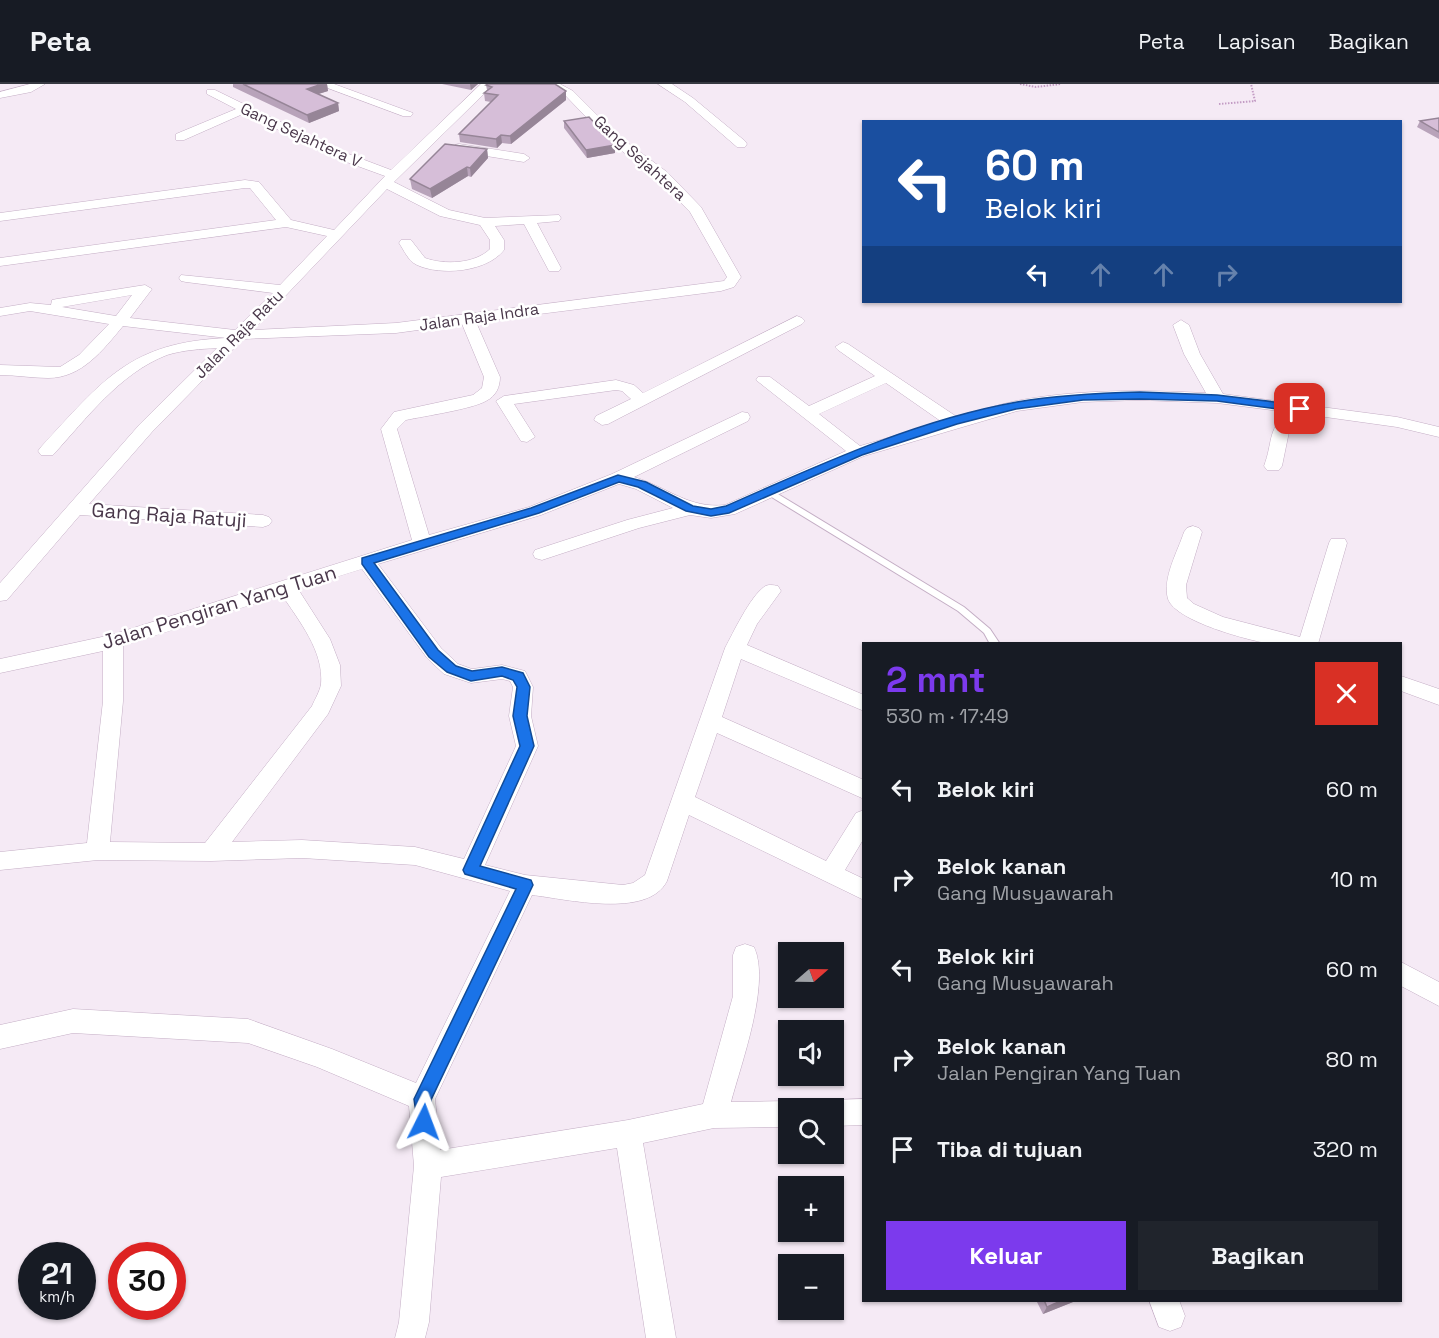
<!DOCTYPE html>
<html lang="id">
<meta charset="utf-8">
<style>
:root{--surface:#171b24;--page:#20242c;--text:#f1f3f6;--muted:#9ea1a6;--line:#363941;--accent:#7c3aed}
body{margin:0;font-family:"Space Grotesk",sans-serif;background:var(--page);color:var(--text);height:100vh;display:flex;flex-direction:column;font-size:22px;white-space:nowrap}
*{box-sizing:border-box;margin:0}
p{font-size:20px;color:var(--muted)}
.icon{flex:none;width:33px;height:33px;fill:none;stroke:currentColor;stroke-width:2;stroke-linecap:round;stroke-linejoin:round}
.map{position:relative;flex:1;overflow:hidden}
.drawer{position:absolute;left:862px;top:558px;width:540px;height:660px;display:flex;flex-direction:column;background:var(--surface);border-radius:0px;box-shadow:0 2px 4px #0004}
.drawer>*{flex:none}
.banner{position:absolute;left:862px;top:36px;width:540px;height:183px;border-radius:0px;box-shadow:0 2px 4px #0004;background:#1a4fa0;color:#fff;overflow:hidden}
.needle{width:39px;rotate:70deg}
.controls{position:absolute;left:778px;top:858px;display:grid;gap:12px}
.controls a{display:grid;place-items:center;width:66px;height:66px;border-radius:0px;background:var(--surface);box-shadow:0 2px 4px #0004;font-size:30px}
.speed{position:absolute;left:18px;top:1158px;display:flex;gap:12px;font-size:30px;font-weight:700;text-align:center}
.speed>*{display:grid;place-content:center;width:78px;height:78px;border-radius:50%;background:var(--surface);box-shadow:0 2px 4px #0004;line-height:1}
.speed small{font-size:15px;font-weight:400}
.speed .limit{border:9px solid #d22;background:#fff;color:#111}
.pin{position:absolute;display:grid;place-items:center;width:51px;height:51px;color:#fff;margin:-26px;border-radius:12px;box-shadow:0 3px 9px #0006}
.me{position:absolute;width:66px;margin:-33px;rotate:3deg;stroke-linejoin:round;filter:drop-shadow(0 0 4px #0008)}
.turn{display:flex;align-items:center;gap:21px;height:126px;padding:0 24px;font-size:27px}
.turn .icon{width:78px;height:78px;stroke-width:2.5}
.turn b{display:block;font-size:42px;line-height:51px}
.lanes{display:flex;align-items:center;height:57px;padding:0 24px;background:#0003;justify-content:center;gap:30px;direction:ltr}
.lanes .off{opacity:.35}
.round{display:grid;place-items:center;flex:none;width:63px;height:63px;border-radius:0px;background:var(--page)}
.overview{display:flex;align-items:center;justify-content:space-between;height:102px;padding:0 24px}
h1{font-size:36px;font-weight:700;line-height:45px;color:var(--accent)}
.action{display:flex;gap:12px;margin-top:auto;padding:12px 24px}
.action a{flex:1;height:69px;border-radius:0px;background:var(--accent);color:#fff;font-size:24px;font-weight:700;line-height:69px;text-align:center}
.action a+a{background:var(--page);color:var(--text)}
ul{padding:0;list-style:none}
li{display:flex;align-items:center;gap:18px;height:90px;padding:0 24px}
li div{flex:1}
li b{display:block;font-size:22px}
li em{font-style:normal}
header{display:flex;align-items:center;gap:36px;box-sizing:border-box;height:84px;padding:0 30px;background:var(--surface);border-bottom:2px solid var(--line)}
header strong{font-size:28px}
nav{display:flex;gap:33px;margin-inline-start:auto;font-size:21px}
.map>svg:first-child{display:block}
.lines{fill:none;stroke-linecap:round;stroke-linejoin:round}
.service-casing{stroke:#c4aec5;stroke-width:2}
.minor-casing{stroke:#c4aec5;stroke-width:1}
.path{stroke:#c39cc4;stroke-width:2;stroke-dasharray:1.5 1.5;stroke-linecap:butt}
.service{fill:#fff;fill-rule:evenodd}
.minor{fill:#fff;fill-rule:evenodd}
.wall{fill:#b8a3ba}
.shaded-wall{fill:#968597}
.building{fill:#d6bed8;stroke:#968597;stroke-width:1.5}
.route{fill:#1a73e8;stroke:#114b97;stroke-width:1.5}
.labels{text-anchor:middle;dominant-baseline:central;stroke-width:5;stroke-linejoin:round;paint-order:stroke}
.far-street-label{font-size:16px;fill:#49374a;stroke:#fff}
.street-label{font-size:20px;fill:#49374a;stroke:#fff}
</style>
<header>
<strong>Peta</strong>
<nav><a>Peta</a><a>Lapisan</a><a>Bagikan</a></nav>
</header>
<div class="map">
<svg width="1439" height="1254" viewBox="0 0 1439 1254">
<rect width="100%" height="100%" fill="#f5eaf5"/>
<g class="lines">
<defs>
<path id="service" d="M 768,404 L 964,523 L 990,545 L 1000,560 L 990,560 L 984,549 L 958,527 L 765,409 L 764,407 Z"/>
<path id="minor" d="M 30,0 L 45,0 L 31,8 L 0,14 L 0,8 Z
M 317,0 L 334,0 L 413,29 L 411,32 L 403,32 Z
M 481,0 L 494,0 L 394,98 L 449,126 L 485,134 L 559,131 L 561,134 L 559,137 L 537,139 L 561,184 L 559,187 L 549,187 L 524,140 L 495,142 L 504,156 L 504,166 C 487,188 441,192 417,181 C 408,177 404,166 399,159 L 401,156 L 411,156 L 425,174 C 444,181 475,180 490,165 L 490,156 L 480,141 L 440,132 L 387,105 L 253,246 L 396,239 L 724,197 L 727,193 L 690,128 L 657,94 L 609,57 L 565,11 L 545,0 L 560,0 L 573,7 L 617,51 L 667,88 L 701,123 L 741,193 L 734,203 L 721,207 L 476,238 L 500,293 C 500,303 496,312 486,317 C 472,325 425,332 406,336 L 397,345 L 429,451 L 529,423 L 612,390 L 742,328 L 748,329 L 750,333 L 748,337 L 634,393 C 667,403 689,425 725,421 L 846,367 L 756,296 L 758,293 L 770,293 L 809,322 L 875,292 L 838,266 L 835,263 L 843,258 L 848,260 L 957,333 C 976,328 996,321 1016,317 C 1079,305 1142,306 1206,309 L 1184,270 L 1173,241 L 1181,236 L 1189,241 L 1200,270 L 1223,310 L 1397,333 L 1439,343 L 1439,353 L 1397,343 L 1304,330 L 1290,343 L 1282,382 L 1279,386 L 1267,386 L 1264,382 C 1273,358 1267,347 1287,328 L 1217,319 L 1140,316 L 1083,318 L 1017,327 L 864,372 L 735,430 L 711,434 L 690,431 L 639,444 L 542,476 L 535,474 L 533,470 L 535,466 L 627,436 L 673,424 L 636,405 L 619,400 L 541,431 L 378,480 L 441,564 L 458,580 L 472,585 L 502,581 L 525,587 L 533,603 L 531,632 L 538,662 L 485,781 L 525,791 L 623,801 L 633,799 L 645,791 L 725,564 C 733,549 750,513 764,503 C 768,500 773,501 778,502 L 781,507 L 757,540 L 747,561 L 864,611 L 864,627 L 741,575 L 722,633 L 864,696 L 864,715 L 717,649 L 695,713 L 826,777 L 856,729 L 864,726 L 864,754 L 845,786 L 864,795 L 864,816 L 689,731 L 667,797 C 648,835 566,815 532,811 L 435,1015 L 440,1066 L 628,1036 L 703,1020 L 733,912 L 733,871 L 736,863 L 745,860 L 754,863 C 771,899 741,980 731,1018 L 789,1017 L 799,1021 L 800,1024 L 789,1024 L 789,1043 L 714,1044 L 643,1059 L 676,1254 L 646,1254 L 617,1064 L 441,1093 L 429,1238 L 425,1254 L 395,1254 L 399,1238 L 414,1082 L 409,1022 L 317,983 L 248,959 L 73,949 L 0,965 L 0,941 L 73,925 L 248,935 L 332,965 L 416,999 L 510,807 L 415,781 L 302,774 L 211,777 L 98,776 L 0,786 L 0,768 L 87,759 L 103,617 L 103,567 L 0,589 L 0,575 L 111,551 L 412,456 L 381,345 L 394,328 L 473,311 L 482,304 L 484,293 L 462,240 L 396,249 L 243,255 L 152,348 L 89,420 L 263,431 L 269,433 L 272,437 L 269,441 L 263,443 L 80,431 L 7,516 L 0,517 L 0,499 L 140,340 L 217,264 C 201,265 183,266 167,271 C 120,289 86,335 53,371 L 41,371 L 38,367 L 41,363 C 103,296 130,258 227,254 L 123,242 C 103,266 82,294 48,294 C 32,294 16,291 0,291 L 0,281 L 60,283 L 79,271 L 109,240 L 30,227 L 0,232 L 0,224 L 30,219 L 51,221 L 52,216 L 57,215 L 145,201 L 152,205 L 130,234 L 235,246 L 273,209 L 186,198 L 181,197 L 179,194 L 181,191 L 280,201 L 327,152 L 286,143 L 0,182 L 0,174 L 276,136 L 250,104 L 245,104 L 0,137 L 0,129 L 245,96 L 259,98 L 291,136 L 334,146 L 385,92 L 330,72 L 245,29 L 184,56 L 176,56 L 176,50 L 236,25 L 207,10 L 207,6 L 215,6 L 338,66 L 391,86 ZM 132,211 L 116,232 L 62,223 ZM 886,299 L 942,338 L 860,362 L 819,330 ZM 362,485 L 427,574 L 444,590 L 471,599 L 502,595 L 510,597 L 513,603 L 509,632 L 516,662 L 464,775 L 415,763 L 302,756 L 232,758 L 328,630 L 341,602 L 340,581 L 330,555 L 298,505 ZM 282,511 C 299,537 324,567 321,600 C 320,607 315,615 312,622 L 205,759 L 110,758 L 123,617 L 123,562 Z
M 658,0 L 672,0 L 693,14 L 745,57 L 747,60 L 745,63 L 737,63 L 685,18 Z
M 459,60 L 524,70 L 530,74 L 524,78 L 455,67 L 453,64 L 455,61 Z
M 797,232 L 802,234 L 805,237 L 802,240 L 608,340 L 602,341 L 594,336 L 596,332 L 631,315 L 622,307 L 616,306 L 514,320 L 535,353 L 527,358 L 521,357 L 496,317 L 504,312 L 616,296 L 634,301 L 643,309 Z
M 1193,442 L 1199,444 L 1202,448 L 1186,501 L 1187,514 L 1194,520 L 1223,533 L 1300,553 L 1329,459 L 1331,455 L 1345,455 L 1347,459 L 1318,560 C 1303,560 1287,561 1272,560 C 1250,557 1175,537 1168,515 C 1162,494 1178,467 1184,448 L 1187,444 Z
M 1401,592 L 1439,605 L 1439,621 L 1401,607 Z
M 1401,878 L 1439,898 L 1439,922 L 1401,902 Z
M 864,1015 L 864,1041 L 834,1042 L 834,1024 L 822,1024 L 824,1020 L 834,1016 Z
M 1149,1216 L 1179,1216 L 1185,1232 L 1181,1243 L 1170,1247 L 1159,1243 Z"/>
</defs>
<use href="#service" class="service-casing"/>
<use href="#minor" class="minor-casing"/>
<path class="path" d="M 1020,0 L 1036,3 L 1061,0
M 1219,20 L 1255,17 L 1251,0"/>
<use href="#service" class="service"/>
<use href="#minor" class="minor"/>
</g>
<path class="wall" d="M 233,0 L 327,0 L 328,7 L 318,10 L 338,19 L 339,27 L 309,39 L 233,3 Z
M 442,0 L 478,0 L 471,6 Z
M 486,1 L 566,7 L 566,16 L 511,60 L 502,59 L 497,64 L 460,58 L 459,50 L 491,18 L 485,17 L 484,9 L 487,6 Z
M 1439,34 L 1439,55 L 1417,43 L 1420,37 Z
M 564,37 L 615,61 L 615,69 L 587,74 L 564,44 Z
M 487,65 L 488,74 L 471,93 L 468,92 L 432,114 L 412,105 L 410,95 Z
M 1036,1216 L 1078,1216 L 1043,1230 Z"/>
<path class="shaded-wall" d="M 322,0 L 327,0 L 328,7 L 309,13 L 307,5 Z
M 470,0 L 478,0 L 471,6 Z
M 566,7 L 566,16 L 511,60 L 510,52 Z
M 338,19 L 339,27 L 309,39 L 307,31 Z
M 501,51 L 502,59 L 497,64 L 496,55 Z
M 615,61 L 615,69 L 587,74 L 586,66 Z
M 487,65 L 488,74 L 471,93 L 470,84 Z
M 467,83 L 468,92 L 432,114 L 430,105 Z
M 1063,1216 L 1078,1216 L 1043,1230 L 1047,1223 Z"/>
<path class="building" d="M 243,0 L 322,0 L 307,5 L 338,19 L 307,31 Z
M 488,0 L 555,0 L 566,7 L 510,52 L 501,51 L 496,55 L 459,50 L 498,11 L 484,9 L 492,3 L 486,1 Z
M 589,33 L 615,61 L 586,66 L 564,37 Z
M 1439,34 L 1439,48 L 1420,37 Z
M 445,60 L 487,65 L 470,84 L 467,83 L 430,105 L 410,95 Z
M 1044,1216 L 1063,1216 L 1047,1223 Z"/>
<path class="route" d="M 1140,308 L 1217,311 L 1300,321 L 1306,325 L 1300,328 L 1217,317 L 1140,315 L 1083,316 L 1016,325 L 957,340 L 862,371 L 729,429 L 711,432 L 686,427 L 638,403 L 619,398 L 539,429 L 374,479 L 438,566 L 456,582 L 472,587 L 502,583 L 523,589 L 530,603 L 527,632 L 534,662 L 480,782 L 531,796 L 533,801 L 431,1016 L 433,1038 L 430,1043 L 424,1046 L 418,1043 L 414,1015 L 516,805 L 465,790 L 463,786 L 520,662 L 513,632 L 517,603 L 513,596 L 502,592 L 471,597 L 447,588 L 429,573 L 362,480 L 362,474 L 531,424 L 618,391 L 646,398 L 693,422 L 711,425 L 726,422 C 819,381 916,336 1017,318 C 1058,311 1099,309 1140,308 Z"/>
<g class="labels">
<g class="far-street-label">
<text transform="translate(301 51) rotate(25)">Gang Sejahtera V</text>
<text transform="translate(640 74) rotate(42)">Gang Sejahtera</text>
<text transform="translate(479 233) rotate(-8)">Jalan Raja Indra</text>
<text transform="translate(239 250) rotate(-45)">Jalan Raja Ratu</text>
</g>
<g class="street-label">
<text transform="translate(169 431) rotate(4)">Gang Raja Ratuji</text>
<text transform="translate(219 523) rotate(-17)">Jalan Pengiran Yang Tuan</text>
</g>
</g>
</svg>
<div class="controls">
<a><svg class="needle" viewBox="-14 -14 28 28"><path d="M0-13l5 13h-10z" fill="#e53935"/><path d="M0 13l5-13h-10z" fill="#9ea1a6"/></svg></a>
<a><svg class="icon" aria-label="sound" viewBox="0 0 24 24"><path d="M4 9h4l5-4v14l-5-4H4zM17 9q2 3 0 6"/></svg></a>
<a><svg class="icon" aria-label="search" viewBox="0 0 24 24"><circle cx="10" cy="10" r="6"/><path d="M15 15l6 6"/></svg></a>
<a>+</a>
<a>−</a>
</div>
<div class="speed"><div>21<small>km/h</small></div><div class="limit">30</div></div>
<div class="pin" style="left:1300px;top:325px;background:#d93025"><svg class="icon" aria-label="arrive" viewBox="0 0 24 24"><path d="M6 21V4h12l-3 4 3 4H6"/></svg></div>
<svg class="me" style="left:424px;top:1038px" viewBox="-20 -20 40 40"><path d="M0-17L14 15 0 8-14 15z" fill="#1a73e8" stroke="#fff" stroke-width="4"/></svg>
<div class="banner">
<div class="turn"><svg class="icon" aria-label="left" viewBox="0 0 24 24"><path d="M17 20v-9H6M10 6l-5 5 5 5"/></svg><div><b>60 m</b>Belok kiri</div></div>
<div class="lanes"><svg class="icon" aria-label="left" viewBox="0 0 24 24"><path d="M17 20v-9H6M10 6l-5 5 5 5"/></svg><svg class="icon off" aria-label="ahead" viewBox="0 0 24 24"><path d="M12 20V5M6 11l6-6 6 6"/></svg><svg class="icon off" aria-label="ahead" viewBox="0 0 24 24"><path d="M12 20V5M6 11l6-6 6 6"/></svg><svg class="icon off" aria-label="right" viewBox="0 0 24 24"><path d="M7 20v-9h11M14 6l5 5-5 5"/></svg></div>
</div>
<section class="drawer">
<div class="overview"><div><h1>2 mnt</h1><p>530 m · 17:49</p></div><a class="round" style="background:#d93025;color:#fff"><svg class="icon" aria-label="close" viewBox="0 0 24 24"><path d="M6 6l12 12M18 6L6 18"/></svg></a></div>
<ul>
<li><svg class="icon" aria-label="left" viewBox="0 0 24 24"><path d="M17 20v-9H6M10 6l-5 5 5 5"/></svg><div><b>Belok kiri</b></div><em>60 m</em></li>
<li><svg class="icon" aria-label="right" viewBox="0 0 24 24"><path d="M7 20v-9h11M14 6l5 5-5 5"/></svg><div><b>Belok kanan</b><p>Gang Musyawarah</p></div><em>10 m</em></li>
<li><svg class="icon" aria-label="left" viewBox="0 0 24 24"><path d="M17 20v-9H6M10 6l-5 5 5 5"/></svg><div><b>Belok kiri</b><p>Gang Musyawarah</p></div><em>60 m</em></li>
<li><svg class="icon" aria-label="right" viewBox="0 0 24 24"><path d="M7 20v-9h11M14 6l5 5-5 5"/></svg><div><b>Belok kanan</b><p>Jalan Pengiran Yang Tuan</p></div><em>80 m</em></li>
<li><svg class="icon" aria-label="arrive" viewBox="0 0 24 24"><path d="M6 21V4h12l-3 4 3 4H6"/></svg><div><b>Tiba di tujuan</b></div><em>320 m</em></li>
</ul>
<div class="action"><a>Keluar</a><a>Bagikan</a></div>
</section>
</div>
